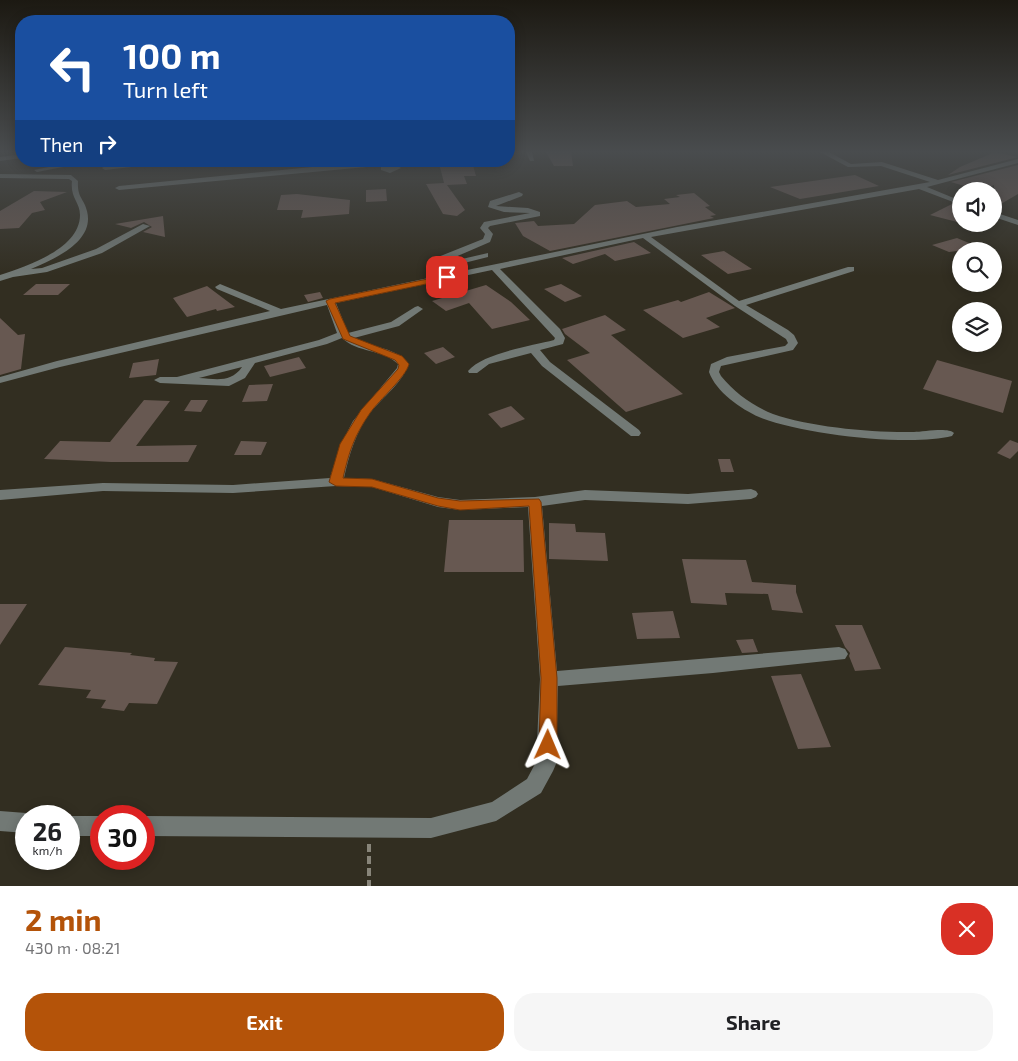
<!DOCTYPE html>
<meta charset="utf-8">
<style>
:root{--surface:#fff;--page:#f6f6f6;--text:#202124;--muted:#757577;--accent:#b45309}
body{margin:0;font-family:"Exo 2",sans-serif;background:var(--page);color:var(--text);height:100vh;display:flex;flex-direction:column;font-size:19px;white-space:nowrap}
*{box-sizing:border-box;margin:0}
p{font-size:16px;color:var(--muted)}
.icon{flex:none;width:28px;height:28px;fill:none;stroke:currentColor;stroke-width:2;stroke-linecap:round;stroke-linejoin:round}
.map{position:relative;height:886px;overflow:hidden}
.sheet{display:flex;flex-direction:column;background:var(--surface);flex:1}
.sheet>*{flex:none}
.hud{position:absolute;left:15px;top:15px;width:500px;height:152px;border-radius:20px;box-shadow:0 2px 12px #0003;background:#1a4fa0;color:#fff;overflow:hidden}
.fabs{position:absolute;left:952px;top:182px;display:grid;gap:10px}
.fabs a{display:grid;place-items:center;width:50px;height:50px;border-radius:50%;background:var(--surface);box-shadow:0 2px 12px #0003;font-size:25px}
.speed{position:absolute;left:15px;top:805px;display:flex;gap:10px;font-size:25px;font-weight:700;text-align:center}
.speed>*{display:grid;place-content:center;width:65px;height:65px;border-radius:50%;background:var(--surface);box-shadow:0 2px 12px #0003;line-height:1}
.speed small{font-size:12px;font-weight:400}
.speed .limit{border:8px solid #d22;background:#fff;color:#111}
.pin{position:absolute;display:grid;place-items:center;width:42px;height:42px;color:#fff;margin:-21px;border-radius:10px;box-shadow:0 2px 8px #0006}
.me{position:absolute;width:55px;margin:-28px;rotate:1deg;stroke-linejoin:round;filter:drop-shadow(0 0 4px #0008)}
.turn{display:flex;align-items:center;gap:18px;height:105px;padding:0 25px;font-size:22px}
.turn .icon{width:65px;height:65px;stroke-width:2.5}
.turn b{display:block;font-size:35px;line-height:42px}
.then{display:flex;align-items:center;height:48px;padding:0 25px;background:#0003;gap:10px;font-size:19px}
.round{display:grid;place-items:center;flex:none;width:52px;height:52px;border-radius:20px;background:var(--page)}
.overview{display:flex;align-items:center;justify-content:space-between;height:85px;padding:0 25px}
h1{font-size:30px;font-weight:700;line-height:38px;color:var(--accent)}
.primary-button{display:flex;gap:10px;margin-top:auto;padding:10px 25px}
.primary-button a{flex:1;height:58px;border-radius:20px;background:var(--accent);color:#fff;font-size:20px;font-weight:700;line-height:58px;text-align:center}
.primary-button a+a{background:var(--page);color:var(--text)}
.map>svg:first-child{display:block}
.building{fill:#675851}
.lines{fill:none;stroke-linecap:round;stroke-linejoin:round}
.path{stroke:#88857a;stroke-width:4;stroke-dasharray:8 4;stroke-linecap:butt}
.minor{fill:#727975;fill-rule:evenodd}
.route{fill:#b45309;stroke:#753606}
</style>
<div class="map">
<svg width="1018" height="886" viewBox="0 0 1018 886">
<rect width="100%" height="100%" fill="#322e21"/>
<path class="building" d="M 546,152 L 571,152 L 573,166 L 554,166 Z
M 995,152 L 1018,157 L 948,175 L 960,167 Z
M 472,162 L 476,176 L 464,176 L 467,184 L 447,185 L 465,210 L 457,216 L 443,214 L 426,184 L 444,183 L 440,167 L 445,167 L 444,163 Z
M 1018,165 L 1018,194 L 994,208 L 994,185 L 981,191 L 951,182 Z
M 855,175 L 879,186 L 800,199 L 770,187 Z
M 386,189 L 387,201 L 366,202 L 366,190 Z
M 34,191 L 67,192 L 40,202 L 45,210 L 32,213 L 19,228 L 0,229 L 0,211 Z
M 694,193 L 710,206 L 705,207 L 716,215 L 710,216 L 714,218 L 550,251 L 523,236 L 515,223 L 534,221 L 538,226 L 574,224 L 595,205 L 627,201 L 636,207 L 670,204 L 664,199 L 680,197 L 676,195 Z
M 297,194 L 350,200 L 349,214 L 301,218 L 303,210 L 277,210 L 281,195 Z
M 952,204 L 961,207 L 961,223 L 930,215 Z
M 163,216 L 165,237 L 143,232 L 152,227 L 144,222 L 131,228 L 115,224 Z
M 957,238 L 981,248 L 949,252 L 932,245 Z
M 634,242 L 651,253 L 615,261 L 605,254 L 573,264 L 562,258 Z
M 724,251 L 752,269 L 728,274 L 701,255 Z
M 36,284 L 70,284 L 58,295 L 23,295 Z
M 561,284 L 582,296 L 565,302 L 544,289 Z
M 486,285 L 511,302 L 530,320 L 492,329 L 469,303 L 446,311 L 432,301 Z
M 207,286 L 235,307 L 217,311 L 216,309 L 187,317 L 173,298 Z
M 320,292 L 323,298 L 308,302 L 304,295 Z
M 709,292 L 735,308 L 706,318 L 720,327 L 683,338 L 643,310 L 678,300 L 681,302 Z
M 605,315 L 626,330 L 611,335 L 683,394 L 626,412 L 567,360 L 590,353 L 565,334 L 562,329 Z
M 0,318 L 18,335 L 25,334 L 21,369 L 0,375 Z
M 443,347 L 455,357 L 436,364 L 424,353 Z
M 299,357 L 306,368 L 270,377 L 264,366 Z
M 159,359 L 156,375 L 129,378 L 133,363 Z
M 937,360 L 1012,381 L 1003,413 L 923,389 Z
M 273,384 L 267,401 L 242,402 L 249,385 Z
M 144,400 L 170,401 L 136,446 L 197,445 L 188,462 L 111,462 L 44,459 L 60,441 L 110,442 Z
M 191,400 L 208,400 L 201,412 L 184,411 Z
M 511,406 L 525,419 L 501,428 L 488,414 Z
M 1010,440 L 1018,443 L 1018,451 L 1010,459 L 997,453 Z
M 241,441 L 267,442 L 261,455 L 234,455 Z
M 718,459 L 730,459 L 734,472 L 721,472 Z
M 449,520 L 523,520 L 524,572 L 444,572 Z
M 549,523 L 575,524 L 576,532 L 605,533 L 608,561 L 549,559 Z
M 682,559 L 746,560 L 752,582 L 796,585 L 796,592 L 803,613 L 772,610 L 768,594 L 725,593 L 727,605 L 691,603 Z
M 0,604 L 27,604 L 0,645 Z
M 673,611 L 680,638 L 637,639 L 632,613 Z
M 835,625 L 862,625 L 881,669 L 855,671 L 849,656 L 850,653 L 845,647 Z
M 753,639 L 758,652 L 742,653 L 736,640 Z
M 65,647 L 132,653 L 130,655 L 155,658 L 154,661 L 178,662 L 157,704 L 129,703 L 124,711 L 101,708 L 106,700 L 86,698 L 91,690 L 38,685 Z
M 801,674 L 831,747 L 798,749 L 771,676 Z"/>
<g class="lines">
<path class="path" d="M 369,844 L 369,886"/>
<path class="minor" d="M 526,152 L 532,152 L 534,161 L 530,161 Z
M 820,152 L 829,152 L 851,164 L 882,162 L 938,180 L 1018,159 L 1018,163 L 927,187 L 961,201 L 961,205 L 919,189 L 651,237 L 739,301 L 848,267 L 854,267 L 854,271 L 746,305 L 788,330 L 794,335 L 798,343 L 793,350 L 721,366 L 719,372 L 721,376 C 735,393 753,406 773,414 C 810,427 874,433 914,432 C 923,432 948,427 954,433 L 952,436 C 909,447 801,434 759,417 C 741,409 716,392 709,372 L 711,364 L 727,357 L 785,346 L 788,343 L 786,339 L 735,306 L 643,238 L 500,269 L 560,329 L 565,338 L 563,344 L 540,350 L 550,362 L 639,430 L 641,433 L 639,436 L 631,436 L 542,366 L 531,353 L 489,364 L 477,373 L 469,373 L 468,371 C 483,353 531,346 554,340 L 555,338 L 492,270 L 336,303 L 348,333 L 391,322 L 415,307 L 418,306 L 423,309 L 399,326 L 354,338 C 372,348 396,347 409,364 C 402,383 383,397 370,413 C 356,432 349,455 344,478 L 372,479 L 438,497 L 460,500 L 535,497 L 585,490 L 688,494 L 751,489 L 756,491 L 758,494 L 756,497 L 751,499 L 688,504 L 585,500 L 542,506 L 557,671 L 839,647 L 845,649 L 848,654 L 845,659 L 713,673 L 558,686 L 556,764 L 553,771 L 541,793 L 496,821 L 431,838 L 144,836 L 144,816 L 431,818 L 492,802 L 527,779 L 536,762 L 540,679 L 528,507 L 460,510 L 438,507 L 372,487 L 336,486 L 233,493 L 103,491 L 0,500 L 0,490 L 103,483 L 233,485 L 330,478 L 340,446 L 353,421 L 397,368 L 398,364 C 383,349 357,353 342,338 L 327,344 L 255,363 L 245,378 L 229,386 L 160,383 L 154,380 L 160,377 L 177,377 L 319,340 L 337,333 L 327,305 L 60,367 L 0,383 L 0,377 L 57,361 L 270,311 L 217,289 L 215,287 L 220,284 L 281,309 L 457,272 L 439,264 L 437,259 L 438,257 L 483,239 L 485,234 L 480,228 L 484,222 L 530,213 L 504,212 L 488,207 L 490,201 L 519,192 L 523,194 L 522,196 L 496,206 L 528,208 L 540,212 L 540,216 L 490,226 L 488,228 L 493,234 L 490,242 L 446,261 L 449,262 L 488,253 L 488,257 L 456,265 L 467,270 L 677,227 L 930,182 L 881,166 L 848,167 ZM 242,367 C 231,383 216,379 199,378 Z
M 21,154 L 21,158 L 0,161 L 0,157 Z
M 78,161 L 94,161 L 37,172 L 34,170 Z
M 157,161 L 184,161 L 105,170 L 102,168 L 105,166 Z
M 373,161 L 394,164 L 401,168 L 390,173 L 381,170 L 381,167 L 377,166 L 119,190 L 115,188 L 119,186 Z
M 0,174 L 71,175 L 78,181 C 77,198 84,198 87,211 C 95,242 54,259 31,269 L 42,268 L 96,249 L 143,224 L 150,226 L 102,253 L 47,272 L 13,277 L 0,281 L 0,275 C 27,266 80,249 80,215 C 80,202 70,198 72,181 L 69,179 L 0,178 Z
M 994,212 L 1018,220 L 1018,225 L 994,217 Z
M 0,811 L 26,813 L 33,816 L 26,816 L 26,833 L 0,831 Z
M 68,816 L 102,816 L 101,836 L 69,836 Z"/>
</g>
<linearGradient id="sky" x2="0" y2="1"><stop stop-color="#1c1912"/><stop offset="0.55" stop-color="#494c4e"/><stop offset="1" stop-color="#494c4e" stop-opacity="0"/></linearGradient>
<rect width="1018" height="276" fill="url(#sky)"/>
<path class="route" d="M 447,275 L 450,275 L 450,279 L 335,303 L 350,336 L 402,356 L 409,364 C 406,377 379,400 370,413 C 354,436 349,452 343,478 L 372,479 L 438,498 L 460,501 L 539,499 L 541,502 L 557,678 L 557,745 L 554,751 L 548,753 L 542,751 L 539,745 L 541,678 L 529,506 L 460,510 L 438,506 L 372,487 L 336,486 L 329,482 L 340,444 L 361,410 L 398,369 L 399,365 L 395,360 L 343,339 L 326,301 L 330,299 Z"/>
</svg>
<div class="fabs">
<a><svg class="icon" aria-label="sound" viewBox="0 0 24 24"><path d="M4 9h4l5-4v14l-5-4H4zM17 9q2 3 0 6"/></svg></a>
<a><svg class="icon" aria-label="search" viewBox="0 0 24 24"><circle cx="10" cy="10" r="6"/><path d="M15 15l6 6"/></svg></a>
<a><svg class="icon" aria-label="layers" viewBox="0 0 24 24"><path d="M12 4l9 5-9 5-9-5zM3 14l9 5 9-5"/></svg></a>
</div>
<div class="speed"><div>26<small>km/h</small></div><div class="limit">30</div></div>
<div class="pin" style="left:447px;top:277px;background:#d93025"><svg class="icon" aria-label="arrive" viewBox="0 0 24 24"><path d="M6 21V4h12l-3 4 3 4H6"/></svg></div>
<svg class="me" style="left:548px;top:745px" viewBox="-20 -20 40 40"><path d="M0-17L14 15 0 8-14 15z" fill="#b45309" stroke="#fff" stroke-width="4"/></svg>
<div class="hud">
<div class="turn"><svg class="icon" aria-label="left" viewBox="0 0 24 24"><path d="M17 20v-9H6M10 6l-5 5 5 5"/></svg><div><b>100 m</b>Turn left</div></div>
<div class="then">Then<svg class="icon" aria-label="right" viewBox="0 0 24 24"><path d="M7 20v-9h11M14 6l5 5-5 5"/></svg></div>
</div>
</div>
<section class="sheet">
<div class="overview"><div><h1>2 min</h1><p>430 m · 08:21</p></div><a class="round" style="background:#d93025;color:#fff"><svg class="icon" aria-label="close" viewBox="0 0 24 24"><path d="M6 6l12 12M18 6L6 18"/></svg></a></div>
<div class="primary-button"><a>Exit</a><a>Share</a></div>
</section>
